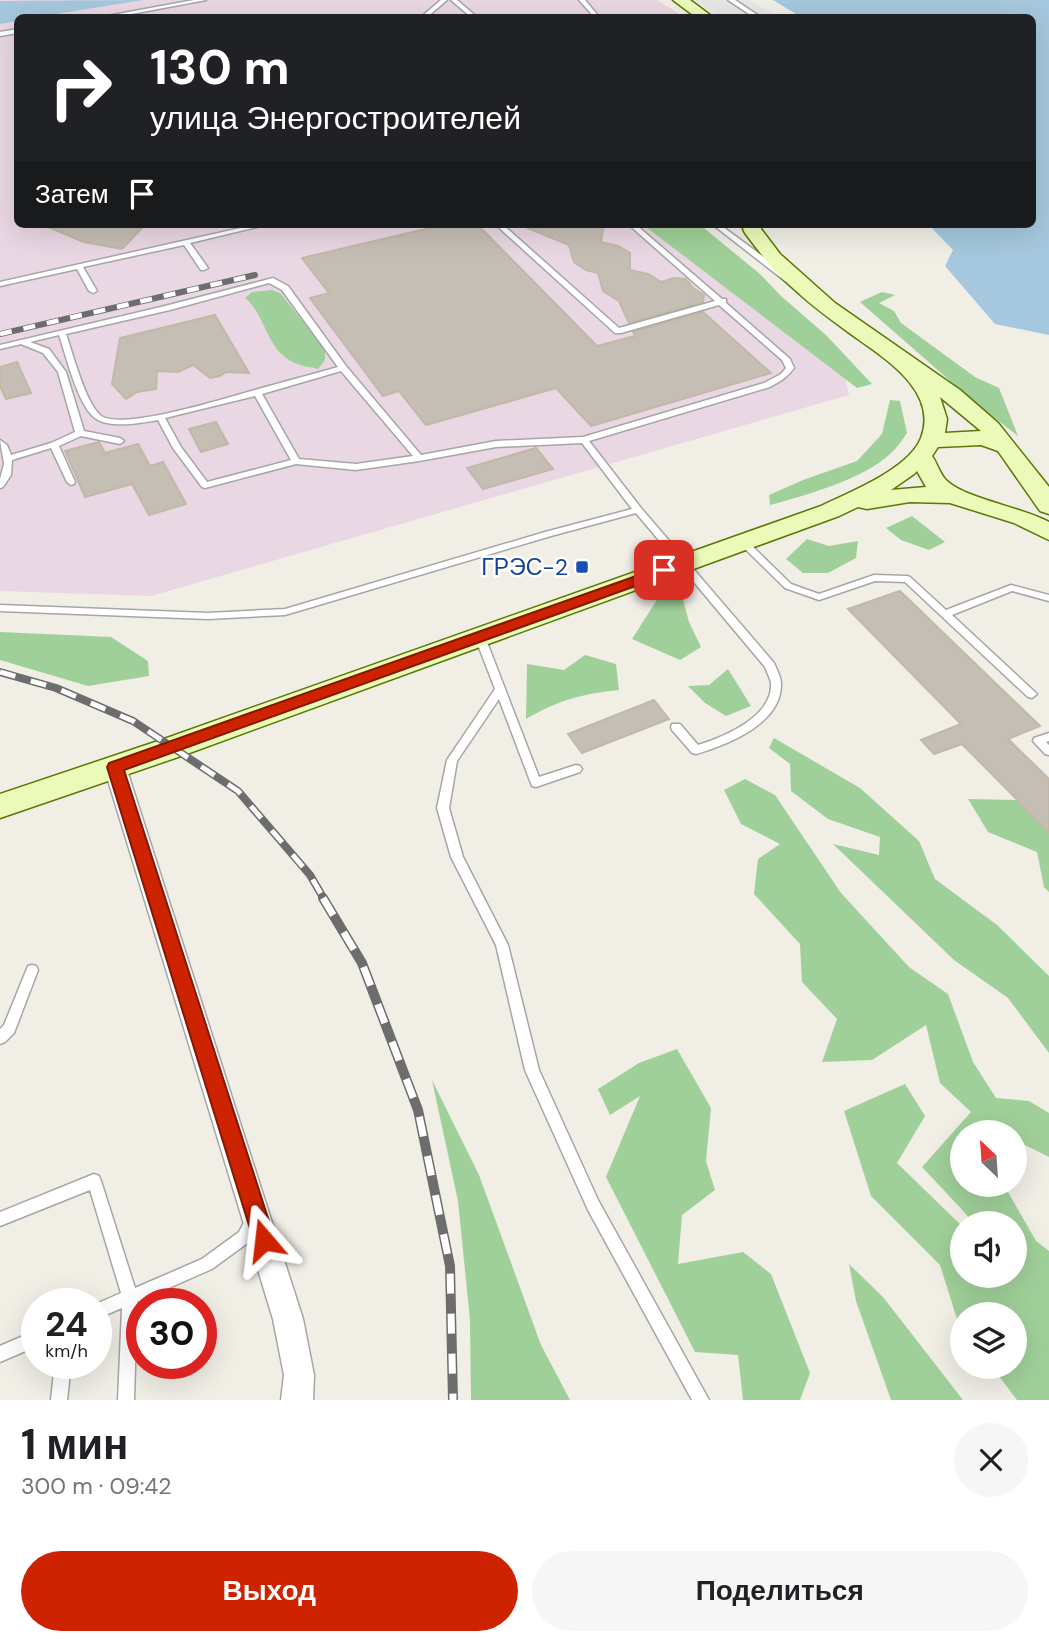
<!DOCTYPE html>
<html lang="ru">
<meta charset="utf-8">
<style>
:root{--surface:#fff;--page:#f6f6f6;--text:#202124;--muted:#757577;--accent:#ce2300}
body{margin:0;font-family:"DM Sans",sans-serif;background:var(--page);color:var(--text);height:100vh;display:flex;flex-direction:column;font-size:26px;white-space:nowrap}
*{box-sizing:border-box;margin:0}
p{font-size:23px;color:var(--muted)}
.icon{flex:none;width:38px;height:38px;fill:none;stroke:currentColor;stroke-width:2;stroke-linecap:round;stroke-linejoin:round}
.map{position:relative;height:1400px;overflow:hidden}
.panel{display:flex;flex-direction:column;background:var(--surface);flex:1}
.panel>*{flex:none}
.hud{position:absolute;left:14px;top:14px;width:1022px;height:214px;border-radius:10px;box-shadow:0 7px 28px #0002;background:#202124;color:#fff;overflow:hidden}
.needle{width:46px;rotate:335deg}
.buttons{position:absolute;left:950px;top:1120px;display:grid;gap:14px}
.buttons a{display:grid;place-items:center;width:77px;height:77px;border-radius:50%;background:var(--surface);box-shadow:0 7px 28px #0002;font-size:35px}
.speed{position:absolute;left:21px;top:1288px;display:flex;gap:14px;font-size:35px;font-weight:700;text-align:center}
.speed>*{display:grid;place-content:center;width:91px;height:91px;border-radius:50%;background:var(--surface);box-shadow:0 7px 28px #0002;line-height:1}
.speed small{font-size:18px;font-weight:400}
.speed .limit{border:10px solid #d22;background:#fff;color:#111}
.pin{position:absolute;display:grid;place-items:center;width:60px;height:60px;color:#fff;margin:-30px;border-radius:14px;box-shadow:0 4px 10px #0006}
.me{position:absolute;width:77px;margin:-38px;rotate:343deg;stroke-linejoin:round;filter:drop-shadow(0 0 5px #0008)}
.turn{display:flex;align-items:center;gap:24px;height:147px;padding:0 21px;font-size:32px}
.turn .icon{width:91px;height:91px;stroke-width:2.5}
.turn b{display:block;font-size:49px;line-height:60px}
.then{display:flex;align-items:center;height:66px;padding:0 21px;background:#0003;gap:14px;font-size:26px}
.round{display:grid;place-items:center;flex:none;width:74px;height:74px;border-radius:37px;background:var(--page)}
.headline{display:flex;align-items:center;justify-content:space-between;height:119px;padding:0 21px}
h1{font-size:42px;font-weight:700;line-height:52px}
.primary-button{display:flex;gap:14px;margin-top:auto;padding:14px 21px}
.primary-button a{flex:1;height:80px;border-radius:42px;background:var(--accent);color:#fff;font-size:28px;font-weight:700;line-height:80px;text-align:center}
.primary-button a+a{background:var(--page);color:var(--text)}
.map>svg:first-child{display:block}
.industrial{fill:#e9d7e3}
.forest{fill:#a0d09a}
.parking{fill:#e7e7e7}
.water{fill:#a5c8de}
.building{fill:#c5beb5;stroke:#c2b8a7;stroke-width:2}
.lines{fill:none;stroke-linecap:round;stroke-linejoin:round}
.lane-casing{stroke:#a6a6a6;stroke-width:3}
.street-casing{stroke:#a6a6a6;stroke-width:3}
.secondary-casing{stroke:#587904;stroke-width:3}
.lane{fill:#fff;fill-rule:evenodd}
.street{fill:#fff;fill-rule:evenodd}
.secondary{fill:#ecfab9;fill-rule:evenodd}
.rail-far2-casing{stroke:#6d6d6d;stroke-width:6}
.rail-far1-casing{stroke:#6d6d6d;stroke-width:8}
.rail-casing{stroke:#6d6d6d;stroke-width:10}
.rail-far2{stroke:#fff;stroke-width:4.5;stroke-dasharray:12;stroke-linecap:butt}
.rail-far1{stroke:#fff;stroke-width:5;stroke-dasharray:16;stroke-linecap:butt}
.rail{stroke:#fff;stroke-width:7;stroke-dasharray:20;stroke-linecap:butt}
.route{fill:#ce2300;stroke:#861700;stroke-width:2}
.transit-dot{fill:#1a4fb4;stroke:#fff;stroke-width:2.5}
.labels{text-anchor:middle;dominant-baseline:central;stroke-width:5;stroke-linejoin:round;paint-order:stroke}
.transit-label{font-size:23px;fill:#164399;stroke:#fff;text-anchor:end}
</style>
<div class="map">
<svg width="1049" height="1400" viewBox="0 0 1049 1400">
<rect width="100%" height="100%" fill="#f0eee5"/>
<path class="industrial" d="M 0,0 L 657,0 L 685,17 L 18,18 L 18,224 L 660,224 L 844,374 L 849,395 L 151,596 L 0,591 Z"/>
<path class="forest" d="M 642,224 L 699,224 L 760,274 L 781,296 L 826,335 L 872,384 L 857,388 Z
M 272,290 L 280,293 L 325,349 L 325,360 L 318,369 C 310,367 299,366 291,361 C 266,348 266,315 245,298 L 252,292 Z
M 882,292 L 895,295 L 879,303 L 894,311 L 901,323 L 975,377 L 999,388 L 1018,436 L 972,400 L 860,302 Z
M 890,400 L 900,401 L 907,433 C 902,440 897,448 890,454 C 864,479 804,496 770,505 L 769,495 L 803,480 L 857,461 L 882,434 Z
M 912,516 L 945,542 L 929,550 L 901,540 L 886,528 Z
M 807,539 L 829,546 L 858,541 L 856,558 L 828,573 L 803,573 L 786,559 Z
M 662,592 L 682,596 L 689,622 L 701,647 L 680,660 L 632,639 Z
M 0,632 L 111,637 L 148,661 L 149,676 L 88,686 L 0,660 Z
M 585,655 L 616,664 L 619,690 C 581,694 559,700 526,719 L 527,664 L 564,670 Z
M 728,669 L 751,706 L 726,716 L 705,703 L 688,686 L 709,685 Z
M 774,738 L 860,788 L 919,841 L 935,879 L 997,925 L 1049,976 L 1049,1053 L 1008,998 L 954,960 L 833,844 L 879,855 L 880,837 L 828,819 L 791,791 L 790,764 L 769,748 Z
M 745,779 L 775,795 L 841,893 L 909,967 L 948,994 L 973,1062 L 996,1098 L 1029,1101 L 1049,1113 L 1049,1157 L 1015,1140 L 1015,1132 L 962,1132 L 962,1185 L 1004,1185 L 1036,1241 L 1049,1251 L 1049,1400 L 1017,1400 L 992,1367 L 1015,1367 L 1015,1314 L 962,1314 L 962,1327 L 957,1319 L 940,1265 L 871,1196 L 844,1111 L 905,1084 L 925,1116 L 897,1163 L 962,1226 L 962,1276 L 1015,1276 L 1015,1223 L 972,1223 L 966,1214 L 922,1167 L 971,1112 L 940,1083 L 926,1025 L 872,1060 L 822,1062 L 837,1019 L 802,982 L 800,944 L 754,894 L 758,859 L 780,844 L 741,824 L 724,790 Z
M 968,799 L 1017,800 L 1049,832 L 1049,892 L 1044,887 L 1037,852 L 988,832 Z
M 677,1049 L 711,1108 L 706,1161 L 715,1190 L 682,1215 L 678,1264 L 743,1252 L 771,1274 L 810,1373 L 800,1400 L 743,1400 L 738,1355 L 695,1352 L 606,1177 L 640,1096 L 610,1115 L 598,1089 L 639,1063 Z
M 432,1080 L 479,1175 L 541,1345 L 570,1400 L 471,1400 L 470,1320 L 458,1201 Z
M 849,1264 L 883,1297 L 963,1400 L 891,1400 L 856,1301 Z"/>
<path class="parking" d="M 693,0 L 750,0 L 779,17 L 722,17 Z"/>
<path class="water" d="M 143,0 L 37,17 L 18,18 L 17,21 L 0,24 L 0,1 Z
M 773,0 L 1049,0 L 1049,335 L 995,324 L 945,266 L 953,250 L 928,224 L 1032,224 L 1032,18 L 801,17 Z"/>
<path class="building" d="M 41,224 L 146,224 L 122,249 L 84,242 Z
M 447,224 L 477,224 L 597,346 L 635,336 L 633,332 L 703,312 L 771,373 L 591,426 L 556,388 L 426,425 L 399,391 L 383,396 L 310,298 L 329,293 L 302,258 Z
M 518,224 L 604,224 L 601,242 L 618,246 L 630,253 L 630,270 L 648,274 L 661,282 L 674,278 L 686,279 L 693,288 L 704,295 L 703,302 L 629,323 L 619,301 L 603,291 L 598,273 L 586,270 L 574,262 L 569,245 Z
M 215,315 L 249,373 L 226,372 L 220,376 L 210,378 L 193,365 L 178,372 L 157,371 L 156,389 L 137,392 L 126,399 L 112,384 L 120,338 Z
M 17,362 L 31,393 L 6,399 L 0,386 L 0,367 Z
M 216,422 L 228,444 L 201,452 L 189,429 Z
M 99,442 L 105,453 L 138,444 L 150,466 L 163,462 L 186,504 L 149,515 L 132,484 L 85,497 L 65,451 Z
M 536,448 L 553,469 L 483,489 L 467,468 Z
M 900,591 L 1040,726 L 1008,739 L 1049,779 L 1049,832 L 962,744 L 934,754 L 921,740 L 961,724 L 848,609 Z
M 654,700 L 669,719 L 582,753 L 568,734 Z"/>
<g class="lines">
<defs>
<path id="lane" d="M 194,0 L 206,0 L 110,18 L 96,18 Z
M 441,0 L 447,0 L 426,18 L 420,18 Z
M 451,0 L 457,0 L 478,18 L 472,18 Z
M 579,0 L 585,0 L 600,18 L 595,18 Z
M 728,0 L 735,0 L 762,18 L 755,18 Z
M 18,29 L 18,33 L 0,36 L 0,32 Z
M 258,224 L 270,224 L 190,243 L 208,268 L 204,270 L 201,270 L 184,245 L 83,267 L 97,291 L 93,293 L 89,291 L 77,269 L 0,286 L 0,282 Z
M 495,224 L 502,224 L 619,328 L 715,301 L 628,224 L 635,224 L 722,299 L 726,299 L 726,303 L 790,359 L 794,368 C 787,378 780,381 770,387 L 589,441 L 641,508 L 774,663 C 777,670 781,677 781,684 C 782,724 726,745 696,754 L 692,753 L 672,730 L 671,727 L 672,724 L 680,724 L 698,745 C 724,737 773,717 771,683 C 770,678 767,672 765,667 L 636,513 L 551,536 L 285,615 L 208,619 L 0,611 L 0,605 L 208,613 L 285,609 L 545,532 L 632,509 L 582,443 L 496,447 L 419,461 L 356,470 L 296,464 L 205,488 L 202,487 L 173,448 L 158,420 C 142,423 112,428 98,420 C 79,411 66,355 59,335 L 30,342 L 49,349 L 66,372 L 84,431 L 120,438 L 124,441 L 120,444 L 81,436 L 59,446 L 75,482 L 74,484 L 71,485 L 67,482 L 51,448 L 12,460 L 11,475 L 3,487 L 0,488 L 0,479 L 4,464 L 0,440 L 7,445 L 11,455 L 51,443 L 75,432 L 58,372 L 43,353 L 21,344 L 0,349 L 0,345 L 165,306 L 273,278 L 288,286 L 346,366 L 421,455 L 496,441 L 583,437 L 764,383 L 781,374 L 786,368 L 782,360 L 719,305 L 621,333 L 615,333 ZM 269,283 L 282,290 L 338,367 C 311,375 282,382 255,390 C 226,398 129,429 103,417 C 87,409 72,351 66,334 L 170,310 ZM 341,371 L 413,456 L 356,464 L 299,459 L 262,394 ZM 255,396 L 291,460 L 207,482 L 181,447 L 165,418 Z
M 712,224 L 719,224 L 791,277 L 791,281 L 785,281 Z
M 743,539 L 746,540 L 791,584 L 819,594 L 874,575 L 907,576 L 910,577 L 946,610 L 1011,585 L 1049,595 L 1049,601 L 1012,591 L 952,615 L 1037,694 L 1032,698 L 1028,697 L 905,582 L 875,581 L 819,600 L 785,588 L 740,544 L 738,542 Z
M 480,634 L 485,637 L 539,777 L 576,765 L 580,766 L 582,769 L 580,772 L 536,787 L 532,786 L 499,699 L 457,761 L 449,808 L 463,857 L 508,945 L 539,1070 L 598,1200 L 709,1400 L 692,1400 L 588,1210 L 525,1070 L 496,945 L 451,857 L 437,808 L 447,760 L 495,689 L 475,637 Z
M 1049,733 L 1049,741 L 1046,742 L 1049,745 L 1049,755 L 1045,754 L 1033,741 L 1034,738 Z
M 32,965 L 36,966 L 38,970 L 14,1033 L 5,1042 L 0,1044 L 0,1029 L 4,1025 L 28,966 Z
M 94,1174 L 99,1176 L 101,1181 L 135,1288 L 202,1259 L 239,1232 L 247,1217 L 252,1215 L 257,1217 L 259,1222 L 249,1242 L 212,1269 L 137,1302 L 134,1400 L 118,1400 L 122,1308 L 96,1319 L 96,1304 L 121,1293 L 90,1190 L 0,1226 L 0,1212 Z
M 37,1330 L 37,1346 L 0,1362 L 0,1346 Z
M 55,1363 L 71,1363 L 67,1400 L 51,1400 Z"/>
<path id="street" d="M 115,759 L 123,761 L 126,767 L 303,1319 L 314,1375 L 313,1400 L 281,1400 L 284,1375 L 273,1319 L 104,767 L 107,761 Z"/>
<path id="secondary" d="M 673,0 L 690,0 L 714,18 L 697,18 Z
M 746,224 L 764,224 L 761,229 L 780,254 L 835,303 L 960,390 L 998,423 L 1049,487 L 1049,514 L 1040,511 L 998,451 L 981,445 L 938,447 L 932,456 C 937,463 940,474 946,480 C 965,499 1022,507 1049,522 L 1049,540 L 1014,523 L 950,503 L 910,502 L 867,509 L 858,507 L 839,516 L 184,755 L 0,818 L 0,794 L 164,739 L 821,506 C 850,492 909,469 921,438 C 940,389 879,355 848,332 C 830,319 811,305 794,289 C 775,273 760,253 745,233 L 743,229 ZM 940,397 L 981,431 L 945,433 L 947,419 ZM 917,471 L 926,487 L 891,490 L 914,474 Z"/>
</defs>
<use href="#lane" class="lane-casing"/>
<use href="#street" class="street-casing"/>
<use href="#secondary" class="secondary-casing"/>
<use href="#lane" class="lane"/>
<use href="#street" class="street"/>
<use href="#secondary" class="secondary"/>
<defs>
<path id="rail-far2" d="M 0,334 L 255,275"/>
<path id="rail-far1" d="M 0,672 L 56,688 L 133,721 L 238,791 L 310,875 L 324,899"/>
<path id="rail" d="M 323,898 L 362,963 L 418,1110 L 450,1266 L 453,1400"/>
</defs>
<use href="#rail-far2" class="rail-far2-casing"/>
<use href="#rail-far1" class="rail-far1-casing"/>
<use href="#rail" class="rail-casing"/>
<use href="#rail-far2" class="rail-far2"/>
<use href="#rail-far1" class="rail-far1"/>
<use href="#rail" class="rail"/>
</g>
<path class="route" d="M 664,566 L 671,570 L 669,574 L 124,770 L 275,1240 L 272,1248 L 264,1251 L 256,1248 L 107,767 L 109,763 Z"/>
<rect class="transit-dot" x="575" y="560" width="14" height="14" rx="3.5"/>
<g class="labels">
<g class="transit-label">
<text x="568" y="567">ГРЭС-2</text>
</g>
</g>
</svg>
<div class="buttons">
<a><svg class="needle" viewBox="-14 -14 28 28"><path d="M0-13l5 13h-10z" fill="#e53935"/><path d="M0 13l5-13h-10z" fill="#757577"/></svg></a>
<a><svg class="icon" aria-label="sound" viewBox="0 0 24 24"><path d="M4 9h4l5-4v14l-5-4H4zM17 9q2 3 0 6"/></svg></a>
<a><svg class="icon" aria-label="layers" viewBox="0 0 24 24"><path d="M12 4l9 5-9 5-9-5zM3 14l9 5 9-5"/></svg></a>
</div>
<div class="speed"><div>24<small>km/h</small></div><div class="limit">30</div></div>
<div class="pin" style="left:664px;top:570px;background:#d93025"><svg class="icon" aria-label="arrive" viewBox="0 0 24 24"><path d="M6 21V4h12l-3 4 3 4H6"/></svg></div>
<svg class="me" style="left:264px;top:1240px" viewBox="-20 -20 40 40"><path d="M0-17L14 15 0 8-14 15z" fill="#ce2300" stroke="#fff" stroke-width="4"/></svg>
<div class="hud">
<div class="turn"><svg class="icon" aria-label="right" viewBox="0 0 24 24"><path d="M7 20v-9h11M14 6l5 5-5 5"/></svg><div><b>130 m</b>улица Энергостроителей</div></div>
<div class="then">Затем<svg class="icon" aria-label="arrive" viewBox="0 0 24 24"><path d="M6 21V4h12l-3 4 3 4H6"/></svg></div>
</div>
</div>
<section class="panel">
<div class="headline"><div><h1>1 мин</h1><p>300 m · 09:42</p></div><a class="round"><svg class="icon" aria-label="close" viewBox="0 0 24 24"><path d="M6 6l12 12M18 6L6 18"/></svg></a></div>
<div class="primary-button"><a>Выход</a><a>Поделиться</a></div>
</section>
